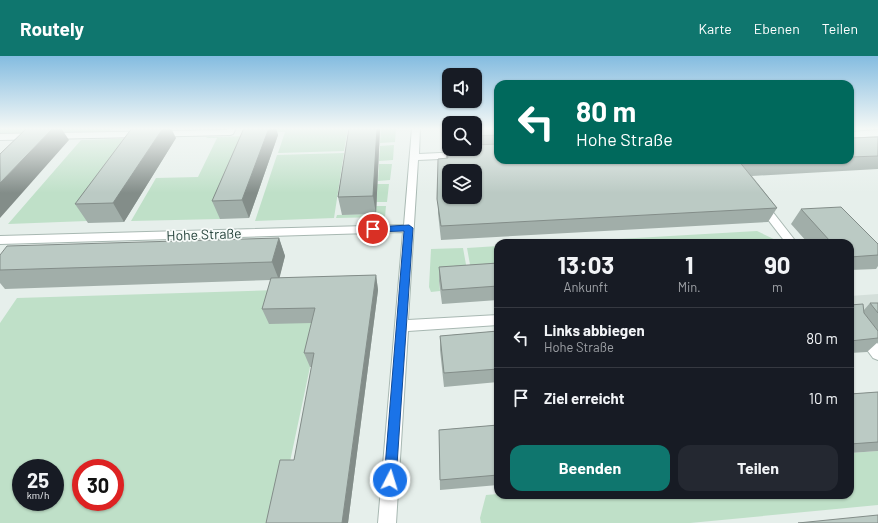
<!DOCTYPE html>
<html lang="de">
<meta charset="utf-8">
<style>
:root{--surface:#171b24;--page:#242831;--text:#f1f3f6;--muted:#9ea1a6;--line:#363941;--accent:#0f766e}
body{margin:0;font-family:Barlow,sans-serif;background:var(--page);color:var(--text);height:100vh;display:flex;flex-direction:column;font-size:15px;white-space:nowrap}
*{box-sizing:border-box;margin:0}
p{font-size:13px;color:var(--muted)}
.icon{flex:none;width:22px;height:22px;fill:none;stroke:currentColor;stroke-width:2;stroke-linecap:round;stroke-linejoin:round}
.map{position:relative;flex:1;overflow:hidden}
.details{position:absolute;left:494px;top:183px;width:360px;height:260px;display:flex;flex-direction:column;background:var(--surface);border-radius:12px;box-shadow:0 1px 3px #0004}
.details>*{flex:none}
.guide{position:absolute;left:494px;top:24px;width:360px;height:84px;border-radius:12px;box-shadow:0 1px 3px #0004;background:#00695c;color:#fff;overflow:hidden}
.controls{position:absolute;left:442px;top:12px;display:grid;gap:8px}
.controls a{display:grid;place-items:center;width:40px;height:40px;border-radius:8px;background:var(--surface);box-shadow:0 1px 3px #0004;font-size:20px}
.speed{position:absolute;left:12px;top:403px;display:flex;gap:8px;font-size:20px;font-weight:700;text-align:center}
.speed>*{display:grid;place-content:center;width:52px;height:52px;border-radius:50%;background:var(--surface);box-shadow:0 1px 3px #0004;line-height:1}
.speed small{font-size:10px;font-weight:400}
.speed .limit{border:6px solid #d22;background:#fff;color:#111}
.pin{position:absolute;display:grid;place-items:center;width:34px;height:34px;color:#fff;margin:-17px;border:2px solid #fff;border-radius:50%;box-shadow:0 1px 4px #0007}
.me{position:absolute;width:44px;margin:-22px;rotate:5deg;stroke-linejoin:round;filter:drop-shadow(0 0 3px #0008)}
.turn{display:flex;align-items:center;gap:14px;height:84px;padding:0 16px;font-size:18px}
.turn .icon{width:52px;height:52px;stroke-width:2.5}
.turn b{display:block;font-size:28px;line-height:34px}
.eta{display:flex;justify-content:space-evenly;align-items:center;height:68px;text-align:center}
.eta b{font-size:24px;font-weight:700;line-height:28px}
.action{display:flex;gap:8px;margin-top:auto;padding:8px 16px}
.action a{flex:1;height:46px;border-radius:12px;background:var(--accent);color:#fff;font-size:16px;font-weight:700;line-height:46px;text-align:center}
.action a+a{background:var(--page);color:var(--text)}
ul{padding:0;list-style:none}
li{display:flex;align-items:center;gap:12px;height:60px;padding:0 16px;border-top:1px solid var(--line)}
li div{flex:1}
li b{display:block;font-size:15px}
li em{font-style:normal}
header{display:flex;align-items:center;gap:24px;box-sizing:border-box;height:56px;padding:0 20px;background:var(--accent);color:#fff}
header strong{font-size:19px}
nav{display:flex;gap:22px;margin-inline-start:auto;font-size:14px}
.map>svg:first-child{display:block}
.built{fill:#d4dfda}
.green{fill:#bfe0c8;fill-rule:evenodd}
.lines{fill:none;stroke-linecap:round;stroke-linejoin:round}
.lane-casing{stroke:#a8b8b2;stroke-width:2}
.street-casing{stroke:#a8b8b2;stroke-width:2}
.lane{fill:#fff;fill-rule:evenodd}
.street{fill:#fff;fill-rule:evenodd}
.wall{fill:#a1aea9}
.shaded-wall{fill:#838d89}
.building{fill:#bbcac4;stroke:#838d89;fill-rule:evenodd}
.route{fill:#1a73e8;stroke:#114b97}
.labels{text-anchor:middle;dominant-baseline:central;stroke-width:3.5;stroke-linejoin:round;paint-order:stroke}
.street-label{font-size:14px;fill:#24423a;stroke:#f7fbf9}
</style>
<header>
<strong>Routely</strong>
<nav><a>Karte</a><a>Ebenen</a><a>Teilen</a></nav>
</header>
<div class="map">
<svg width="878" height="467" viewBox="0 0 878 467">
<rect width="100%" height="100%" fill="#e6efeb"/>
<path class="built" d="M 878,238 L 878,287 L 855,258 L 850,249 L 850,240 Z"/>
<path class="green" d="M 0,72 L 115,72 L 106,77 L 0,79 Z
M 268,72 L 348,72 L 344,95 L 278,97 L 285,76 L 266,76 Z
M 381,73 L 396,73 L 395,86 L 380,87 Z
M 253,80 L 220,163 L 131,165 L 156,122 L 198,121 L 217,82 L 206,82 L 207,81 Z
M 144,82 L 87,165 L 8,168 L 81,84 Z
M 394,89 L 393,104 L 379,105 L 380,90 Z
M 344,97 L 334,162 L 255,165 L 277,99 Z
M 379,108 L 392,108 L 390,124 L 378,125 Z
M 377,128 L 389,128 L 387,146 L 376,146 Z
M 376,150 L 386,150 L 385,161 L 336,162 L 337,159 L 375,158 Z
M 757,175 L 782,187 L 549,187 Z
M 498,190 L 498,212 L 471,214 L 467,192 Z
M 463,192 L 467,214 L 439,225 L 440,235 L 431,236 L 429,231 L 431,193 Z
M 278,234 L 321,267 L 310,311 L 277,467 L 0,467 L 0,267 L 17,242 ZM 21,412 L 55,412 L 55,446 L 21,446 ZM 81,412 L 115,412 L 115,446 L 81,446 Z
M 878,395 L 878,449 L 690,467 L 481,467 L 480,462 L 486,439 L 498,438 L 498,439 L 850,439 L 850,397 Z"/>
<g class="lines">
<defs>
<path id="lane" d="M 228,72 L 236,72 L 233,78 L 230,79 L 0,84 L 0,78 L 227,74 Z
M 761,145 L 765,146 L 797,187 L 786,187 L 756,148 Z
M 850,257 L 854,258 L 878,288 L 878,304 L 873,302 L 850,271 Z"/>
<path id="street" d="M 412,72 L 420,72 L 419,98 L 461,96 L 465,99 L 461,102 L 418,104 L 408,264 L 498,259 L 498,269 L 408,275 L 396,467 L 378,467 L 403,176 L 0,188 L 0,180 L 404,169 Z
M 878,74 L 878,80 L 850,82 L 850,76 Z"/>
</defs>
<use href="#lane" class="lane-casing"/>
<use href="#street" class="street-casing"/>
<use href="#lane" class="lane"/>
<use href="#street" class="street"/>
</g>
<path class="wall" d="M 244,72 L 276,72 L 278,79 L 249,162 L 220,163 L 212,145 Z
M 349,72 L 380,72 L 376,158 L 342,159 L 338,141 Z
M 440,72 L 449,72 L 449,93 L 475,93 L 475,72 L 498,72 L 498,104 L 850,104 L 850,82 L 878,81 L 878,113 L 752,120 L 777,152 L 768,166 L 441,184 L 438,157 L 438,103 L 446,102 L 446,95 L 444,95 Z
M 176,82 L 124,166 L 88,167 L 75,148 Z
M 801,153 L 878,188 L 878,210 L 876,213 L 850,214 L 850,187 L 807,186 L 791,168 Z
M 279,182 L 285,200 L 279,222 L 376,219 L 378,234 L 348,467 L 266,467 L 294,404 L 312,311 L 310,311 L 304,297 L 312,267 L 269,268 L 262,253 L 271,224 L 5,233 L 0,227 L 0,199 Z
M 498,207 L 498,244 L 442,248 L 439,225 L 439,211 Z
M 870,247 L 878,247 L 878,286 L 867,296 L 850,297 L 850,249 L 864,254 Z
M 498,275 L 498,326 L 444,331 L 440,294 L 440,280 Z
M 878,336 L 878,395 L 850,397 L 850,338 Z
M 498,369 L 498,429 L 440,434 L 439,374 Z"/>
<path class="shaded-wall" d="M 53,72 L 61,72 L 69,84 L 0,162 L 0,127 Z
M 163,72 L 171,72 L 176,82 L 124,166 L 113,147 Z
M 269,72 L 276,72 L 278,79 L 249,162 L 242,144 Z
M 377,72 L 380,72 L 376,158 L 373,140 Z
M 279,182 L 285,200 L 279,224 L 272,206 Z
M 376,219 L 378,234 L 348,467 L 342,467 Z"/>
<path class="building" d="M 27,72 L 53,72 L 0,127 L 0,98 Z
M 132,72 L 163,72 L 113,147 L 75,148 Z
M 244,72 L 269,72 L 242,144 L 212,145 Z
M 349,72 L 377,72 L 373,140 L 338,141 Z
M 443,72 L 449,72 L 449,81 L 445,81 Z
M 475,72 L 498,72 L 498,79 L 475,80 Z
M 878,81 L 878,100 L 850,101 L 850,82 Z
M 498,88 L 498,104 L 738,104 L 777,152 L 441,170 L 437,143 L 438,103 L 448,102 L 446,90 L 449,90 L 449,93 L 475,93 L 475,89 ZM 449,115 L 475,115 L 475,141 L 449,141 Z
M 753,104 L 801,104 L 755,106 Z
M 841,151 L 878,188 L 878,199 L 850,201 L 850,187 L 795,187 L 830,185 L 801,153 Z
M 279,182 L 272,206 L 0,214 L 0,199 L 7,190 Z
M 498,207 L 498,230 L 442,234 L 439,211 Z
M 376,219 L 342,467 L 266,467 L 280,404 L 294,404 L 314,297 L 304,297 L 315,252 L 262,253 L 271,222 Z
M 870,247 L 878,247 L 878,257 Z
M 863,248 L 864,257 L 878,275 L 878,282 L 850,285 L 850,249 Z
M 498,275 L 498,313 L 444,317 L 440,280 Z
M 878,336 L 878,386 L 850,388 L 850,338 Z
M 498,369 L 498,419 L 440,424 L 439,374 Z
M 878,459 L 878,467 L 798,467 Z"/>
<linearGradient id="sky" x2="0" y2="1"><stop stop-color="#84bce0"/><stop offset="0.53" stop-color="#f4f8f6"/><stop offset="1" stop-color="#f4f8f6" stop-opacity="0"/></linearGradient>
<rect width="878" height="137" fill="url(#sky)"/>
<path class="route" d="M 409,169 L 413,172 L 396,424 L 394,428 L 390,430 L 386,428 L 384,424 L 404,175 L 373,176 L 369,173 L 373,171 Z"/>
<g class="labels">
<g class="street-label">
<text transform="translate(204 178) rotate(-2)">Hohe Straße</text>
</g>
</g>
</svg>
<div class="controls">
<a><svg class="icon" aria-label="sound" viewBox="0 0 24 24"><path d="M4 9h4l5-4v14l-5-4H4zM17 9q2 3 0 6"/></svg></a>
<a><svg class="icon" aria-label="search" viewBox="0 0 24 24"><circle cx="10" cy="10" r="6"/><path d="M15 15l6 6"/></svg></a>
<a><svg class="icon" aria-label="layers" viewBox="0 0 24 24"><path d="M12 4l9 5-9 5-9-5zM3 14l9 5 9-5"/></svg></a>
</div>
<div class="speed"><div>25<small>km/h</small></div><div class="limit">30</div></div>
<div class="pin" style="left:373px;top:173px;background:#d93025"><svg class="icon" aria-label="arrive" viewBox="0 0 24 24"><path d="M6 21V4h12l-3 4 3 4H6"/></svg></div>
<svg class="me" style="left:390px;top:424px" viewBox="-20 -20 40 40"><circle r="17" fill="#1a73e8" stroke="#fff" stroke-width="3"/><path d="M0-11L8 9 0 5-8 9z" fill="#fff"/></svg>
<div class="guide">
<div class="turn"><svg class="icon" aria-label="left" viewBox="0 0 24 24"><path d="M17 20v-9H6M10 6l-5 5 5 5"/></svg><div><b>80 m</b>Hohe Straße</div></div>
</div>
<section class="details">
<div class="eta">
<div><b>13:03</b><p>Ankunft</p></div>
<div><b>1</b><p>Min.</p></div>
<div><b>90</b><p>m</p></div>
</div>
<ul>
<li><svg class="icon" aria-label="left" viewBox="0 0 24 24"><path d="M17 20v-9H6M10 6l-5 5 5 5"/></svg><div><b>Links abbiegen</b><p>Hohe Straße</p></div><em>80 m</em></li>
<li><svg class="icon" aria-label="arrive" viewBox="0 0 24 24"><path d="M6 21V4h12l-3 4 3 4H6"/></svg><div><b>Ziel erreicht</b></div><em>10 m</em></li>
</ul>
<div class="action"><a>Beenden</a><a>Teilen</a></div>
</section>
</div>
